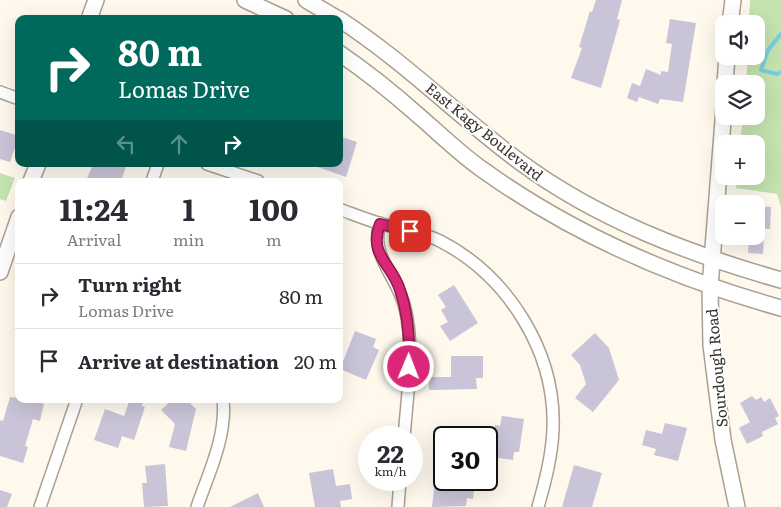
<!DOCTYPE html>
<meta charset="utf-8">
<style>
:root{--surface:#fff;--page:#f7f7f7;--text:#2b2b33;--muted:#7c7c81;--line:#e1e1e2}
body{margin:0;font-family:Literata,serif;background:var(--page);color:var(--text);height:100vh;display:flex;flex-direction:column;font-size:19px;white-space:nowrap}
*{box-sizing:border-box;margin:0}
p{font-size:16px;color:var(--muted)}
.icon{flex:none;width:28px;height:28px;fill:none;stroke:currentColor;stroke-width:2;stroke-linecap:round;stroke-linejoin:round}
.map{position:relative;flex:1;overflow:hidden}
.drawer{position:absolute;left:15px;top:178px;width:328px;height:225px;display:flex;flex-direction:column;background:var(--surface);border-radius:10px;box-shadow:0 5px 20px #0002}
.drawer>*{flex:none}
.top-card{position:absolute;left:15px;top:15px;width:328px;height:152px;border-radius:10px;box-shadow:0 5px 20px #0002;background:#00695c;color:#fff;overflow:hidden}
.controls{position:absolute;left:715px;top:15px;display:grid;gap:10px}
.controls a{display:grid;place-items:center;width:50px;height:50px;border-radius:10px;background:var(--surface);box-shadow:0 5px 20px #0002;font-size:25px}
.speed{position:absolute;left:358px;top:426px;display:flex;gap:10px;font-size:25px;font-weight:700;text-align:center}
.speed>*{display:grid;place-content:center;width:65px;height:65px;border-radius:50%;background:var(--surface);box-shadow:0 5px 20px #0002;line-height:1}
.speed small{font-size:12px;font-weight:400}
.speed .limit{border:2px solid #111;border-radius:8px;background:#fff;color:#111}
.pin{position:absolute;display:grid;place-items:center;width:42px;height:42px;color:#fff;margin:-21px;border-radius:10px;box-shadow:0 2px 8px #0006}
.me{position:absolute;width:55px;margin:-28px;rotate:1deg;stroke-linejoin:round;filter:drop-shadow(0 0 4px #0008)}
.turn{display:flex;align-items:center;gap:18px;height:105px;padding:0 20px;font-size:22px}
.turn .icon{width:65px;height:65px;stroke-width:2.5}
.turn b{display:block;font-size:35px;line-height:42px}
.lanes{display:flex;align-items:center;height:48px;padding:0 20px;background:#0003;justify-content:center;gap:25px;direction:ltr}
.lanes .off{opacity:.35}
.eta{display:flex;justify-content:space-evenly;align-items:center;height:85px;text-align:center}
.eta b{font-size:30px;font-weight:700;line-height:35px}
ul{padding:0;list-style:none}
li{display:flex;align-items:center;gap:15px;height:65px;padding:0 20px;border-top:1px solid var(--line)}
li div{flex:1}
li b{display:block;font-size:19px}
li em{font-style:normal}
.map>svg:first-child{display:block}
.green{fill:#c4e3ae}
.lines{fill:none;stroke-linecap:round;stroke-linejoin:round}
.stream{stroke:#7bcde0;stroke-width:4}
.building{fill:#c9c4d7}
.street-casing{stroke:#aaa090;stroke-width:14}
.secondary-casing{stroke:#aaa090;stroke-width:18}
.street{stroke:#fff;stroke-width:11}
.secondary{stroke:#fff;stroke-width:15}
.route-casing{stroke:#8e194d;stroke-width:12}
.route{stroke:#db2777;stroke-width:9}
.labels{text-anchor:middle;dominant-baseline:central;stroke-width:4;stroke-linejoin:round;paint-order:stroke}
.street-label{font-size:15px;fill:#38332d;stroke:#fff}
</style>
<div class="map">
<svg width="781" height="507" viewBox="0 0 781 507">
<rect width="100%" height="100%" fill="#fef8ed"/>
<path class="green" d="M 750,0 L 781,0 L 781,207 L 777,194 L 736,188 L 737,176 L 756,176 L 756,144 L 740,144 L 743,116 L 756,116 L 756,84 L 746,84 L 748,56 L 756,56 L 756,24 L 749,24 Z
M 0,173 L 15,178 L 6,201 L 0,199 Z"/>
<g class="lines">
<path class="stream" d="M 781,34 L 768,50 L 761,70 L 777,74 L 781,72"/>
</g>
<path class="building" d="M 596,0 L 622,0 L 617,19 L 620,20 L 601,88 L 571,78 L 582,48 L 579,47 L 590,11 L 592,12 Z
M 670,19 L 696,23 L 683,102 L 660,99 L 658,104 L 639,97 L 637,102 L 627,98 L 632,83 L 640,86 L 646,69 L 661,75 L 661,71 L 668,72 L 672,44 L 666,43 Z
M 0,130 L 19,136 L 10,162 L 0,159 Z
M 339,136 L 357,142 L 346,177 L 312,165 L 339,164 Z
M 93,164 L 127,164 L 121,181 L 86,181 Z
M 756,206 L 771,207 L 770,229 L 756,228 Z
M 749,236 L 764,236 L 763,254 L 748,253 Z
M 454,285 L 478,323 L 450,341 L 440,326 L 448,322 L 441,310 L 446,307 L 438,295 Z
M 355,331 L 376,339 L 373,347 L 379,350 L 366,380 L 340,369 Z
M 595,333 L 609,348 L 619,380 L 593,412 L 575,398 L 586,384 L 580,365 L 571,355 Z
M 451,356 L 483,356 L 483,378 L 476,378 L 477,389 L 429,390 L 429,377 L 451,377 Z
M 752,396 L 756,400 L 761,397 L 764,402 L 770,398 L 779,416 L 775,418 L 778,424 L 762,432 L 763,436 L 747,444 L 739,428 L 750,422 L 740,403 Z
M 10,397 L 35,399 L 34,401 L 44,404 L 40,421 L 33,419 L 25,446 L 28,447 L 23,463 L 0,456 L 0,420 L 3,421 Z
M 130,399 L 144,399 L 142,406 L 145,407 L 134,440 L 122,436 L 118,448 L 94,440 L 105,409 L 124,416 Z
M 173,399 L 186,399 L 196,409 L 186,451 L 169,447 L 175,424 L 161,410 Z
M 502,416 L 524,419 L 519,452 L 514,452 L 513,460 L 490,457 L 495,425 L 500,426 Z
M 665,423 L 687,428 L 678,461 L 654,455 L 656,449 L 642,445 L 646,430 L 662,434 Z
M 165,464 L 168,506 L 144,507 L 142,483 L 147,483 L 145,466 Z
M 574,465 L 602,473 L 592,507 L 562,507 Z
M 333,469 L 336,486 L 350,484 L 352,499 L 340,501 L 341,507 L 315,507 L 309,473 Z
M 435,480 L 475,480 L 473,499 L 467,498 L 466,506 L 432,507 Z
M 0,490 L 12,494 L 7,507 L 0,507 Z
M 258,493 L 264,507 L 230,507 Z"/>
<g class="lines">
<defs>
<path id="street" d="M 0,92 L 19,99
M 207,164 L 258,181
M 152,181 L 158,164
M 339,209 C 353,214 367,220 382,224 C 401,229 422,232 440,241 C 508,276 556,352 553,429 C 552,456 545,482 538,507
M 380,223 C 369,255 398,277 405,308 C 415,349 407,396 404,438
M 40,507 L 77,399
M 197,507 C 209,472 227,436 223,399
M 398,507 L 400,480"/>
<path id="secondary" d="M 245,0 L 286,19
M 306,0 L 338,19
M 89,19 L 96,0
M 339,19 C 404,61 458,116 520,162 C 597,219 689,254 781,280
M 730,24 L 733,0
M 339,53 C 367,72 393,93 419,116 C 440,134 460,154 483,170 C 574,235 673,278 781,308
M 725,84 L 727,56
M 724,108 L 710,287 L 711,345 L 723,440 L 737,507
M 31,181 L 38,164
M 0,272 L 19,217"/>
</defs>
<use href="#street" class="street-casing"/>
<use href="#secondary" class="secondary-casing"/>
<use href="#street" class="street"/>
<use href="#secondary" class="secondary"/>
</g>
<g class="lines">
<defs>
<path id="route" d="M 409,367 C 410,341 409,316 400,290 C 392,264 368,255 380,224 L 410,231"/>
</defs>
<use href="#route" class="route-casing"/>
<use href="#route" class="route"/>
</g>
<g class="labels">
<g class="street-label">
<text transform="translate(485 131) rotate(39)">East Kagy Boulevard</text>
<text transform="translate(716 368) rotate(-95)">Sourdough Road</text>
</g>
</g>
</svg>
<div class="controls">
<a><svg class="icon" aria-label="sound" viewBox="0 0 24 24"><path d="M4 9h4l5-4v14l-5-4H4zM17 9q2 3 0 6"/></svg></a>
<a><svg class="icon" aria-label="layers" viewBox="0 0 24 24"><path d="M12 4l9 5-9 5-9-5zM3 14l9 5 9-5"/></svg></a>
<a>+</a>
<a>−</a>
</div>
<div class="speed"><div>22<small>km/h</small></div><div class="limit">30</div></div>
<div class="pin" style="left:410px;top:231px;background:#d93025"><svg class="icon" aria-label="arrive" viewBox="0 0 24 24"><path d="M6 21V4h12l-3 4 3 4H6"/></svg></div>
<svg class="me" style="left:409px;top:367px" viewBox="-20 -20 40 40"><circle r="17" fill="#db2777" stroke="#fff" stroke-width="3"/><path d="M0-11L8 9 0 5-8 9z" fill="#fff"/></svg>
<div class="top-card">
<div class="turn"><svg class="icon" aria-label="right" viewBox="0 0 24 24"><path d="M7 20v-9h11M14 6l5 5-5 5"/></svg><div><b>80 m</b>Lomas Drive</div></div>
<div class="lanes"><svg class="icon off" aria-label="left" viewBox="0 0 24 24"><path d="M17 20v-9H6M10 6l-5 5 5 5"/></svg><svg class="icon off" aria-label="ahead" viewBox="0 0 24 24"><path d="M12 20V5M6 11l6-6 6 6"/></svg><svg class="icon" aria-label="right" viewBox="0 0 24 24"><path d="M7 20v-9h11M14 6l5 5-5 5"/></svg></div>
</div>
<section class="drawer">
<div class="eta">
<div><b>11:24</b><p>Arrival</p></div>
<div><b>1</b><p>min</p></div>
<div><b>100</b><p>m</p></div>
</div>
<ul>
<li><svg class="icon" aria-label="right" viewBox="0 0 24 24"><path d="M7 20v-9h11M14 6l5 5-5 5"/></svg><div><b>Turn right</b><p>Lomas Drive</p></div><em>80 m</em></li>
<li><svg class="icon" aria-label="arrive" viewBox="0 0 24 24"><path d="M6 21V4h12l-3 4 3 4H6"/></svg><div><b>Arrive at destination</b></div><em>20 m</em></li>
</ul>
</section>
</div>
